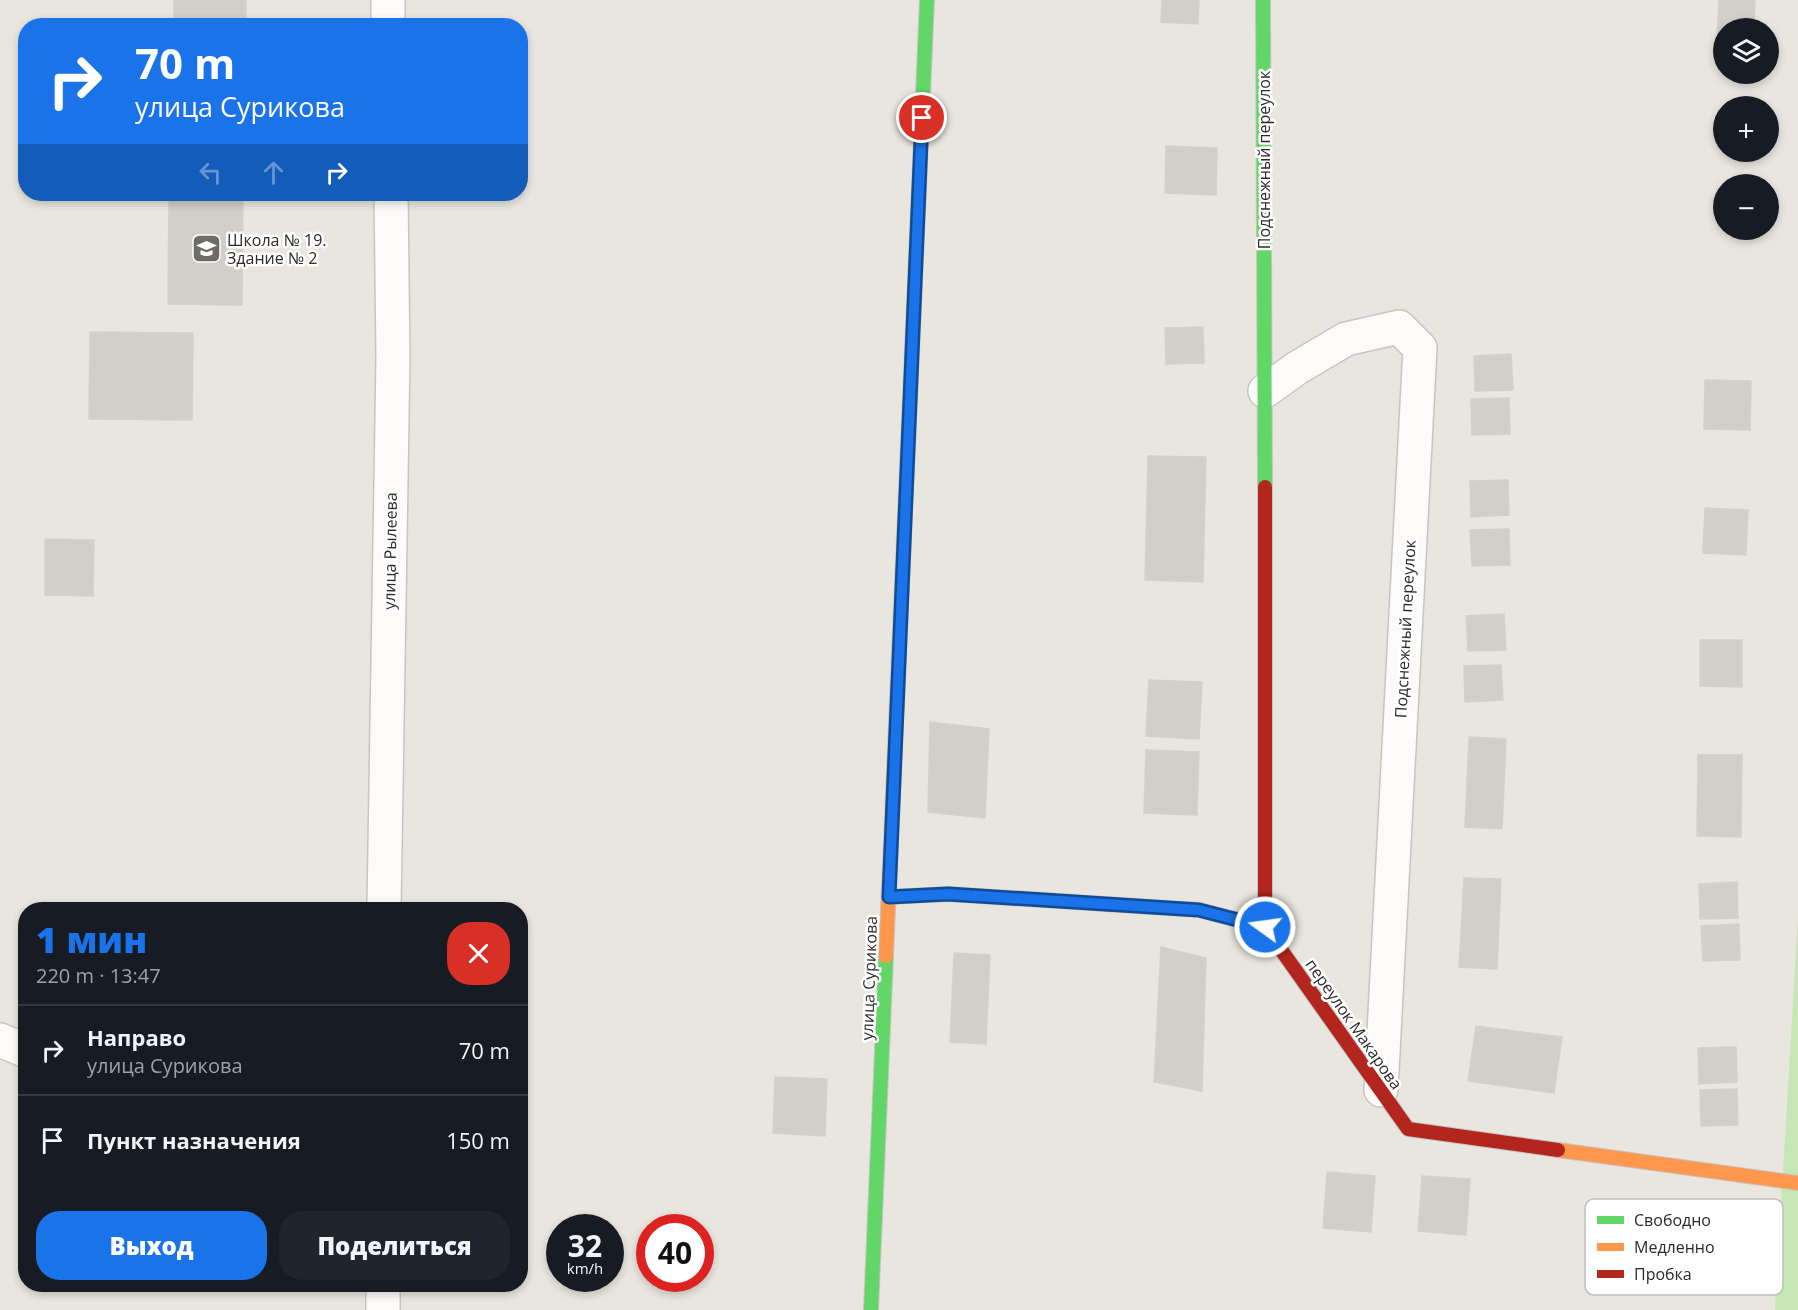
<!DOCTYPE html>
<html lang="ru">
<meta charset="utf-8">
<style>
:root{--surface:#171b24;--page:#20242c;--text:#f1f3f6;--muted:#9ea1a6;--line:#363941;--accent:#1a73e8}
body{margin:0;font-family:"Open Sans",sans-serif;background:var(--page);color:var(--text);height:100vh;display:flex;flex-direction:column;font-size:22px;white-space:nowrap}
*{box-sizing:border-box;margin:0}
p{font-size:20px;color:var(--muted)}
.icon{flex:none;width:33px;height:33px;fill:none;stroke:currentColor;stroke-width:2;stroke-linecap:round;stroke-linejoin:round}
.map{position:relative;flex:1;overflow:hidden}
.sheet{position:absolute;left:18px;top:902px;width:510px;height:390px;display:flex;flex-direction:column;background:var(--surface);border-radius:24px;box-shadow:0 3px 9px #0003}
.sheet>*{flex:none}
.guide{position:absolute;left:18px;top:18px;width:510px;height:183px;border-radius:24px;box-shadow:0 3px 9px #0003;background:#1a73e8;color:#fff;overflow:hidden}
.buttons{position:absolute;left:1713px;top:18px;display:grid;gap:12px}
.buttons a{display:grid;place-items:center;width:66px;height:66px;border-radius:50%;background:var(--surface);box-shadow:0 3px 9px #0003;font-size:30px}
.speed{position:absolute;left:546px;top:1214px;display:flex;gap:12px;font-size:30px;font-weight:700;text-align:center}
.speed>*{display:grid;place-content:center;width:78px;height:78px;border-radius:50%;background:var(--surface);box-shadow:0 3px 9px #0003;line-height:1}
.speed small{font-size:15px;font-weight:400}
.speed .limit{border:9px solid #d22;background:#fff;color:#111}
.pin{position:absolute;display:grid;place-items:center;width:51px;height:51px;color:#fff;margin:-26px;border:3px solid #fff;border-radius:50%;box-shadow:0 2px 6px #0007}
.me{position:absolute;width:66px;margin:-33px;rotate:284deg;stroke-linejoin:round;filter:drop-shadow(0 0 4px #0008)}
.turn{display:flex;align-items:center;gap:21px;height:126px;padding:0 18px;font-size:27px}
.turn .icon{width:78px;height:78px;stroke-width:2.5}
.turn b{display:block;font-size:42px;line-height:51px}
.lanes{display:flex;align-items:center;height:57px;padding:0 18px;background:#0003;justify-content:center;gap:30px;direction:ltr}
.lanes .off{opacity:.35}
.round{display:grid;place-items:center;flex:none;width:63px;height:63px;border-radius:24px;background:var(--page)}
.summary{display:flex;align-items:center;justify-content:space-between;height:102px;padding:0 18px}
h1{font-size:36px;font-weight:800;line-height:45px;color:var(--accent)}
.button{display:flex;gap:12px;margin-top:auto;padding:12px 18px}
.button a{flex:1;height:69px;border-radius:24px;background:var(--accent);color:#fff;font-size:24px;font-weight:800;line-height:69px;text-align:center}
.button a+a{background:var(--page);color:var(--text)}
ul{padding:0;list-style:none}
li{display:flex;align-items:center;gap:18px;height:90px;padding:0 18px;border-top:2px solid var(--line)}
li div{flex:1}
li b{display:block;font-size:22px}
li em{font-style:normal}
.map>svg:first-child{display:block}
.green{fill:#c5e7b5}
.building{fill:#d2cfca;stroke:#d4d1cb;stroke-width:1.5}
.lines{fill:none;stroke-linecap:round;stroke-linejoin:round}
.street-casing{stroke:#c6c5c5;stroke-width:36}
.fast-casing{stroke:#c6c5c5;stroke-width:16}
.slow-casing{stroke:#c6c5c5;stroke-width:16}
.jam-casing{stroke:#c6c5c5;stroke-width:16}
.street{stroke:#fcfbfa;stroke-width:33}
.fast{stroke:#63d668;stroke-width:14}
.slow{stroke:#ff974d;stroke-width:14}
.jam{stroke:#b3261e;stroke-width:14}
.route-casing{stroke:#114b97;stroke-width:15}
.route{stroke:#1a73e8;stroke-width:10}
.labels{text-anchor:middle;dominant-baseline:central;stroke-width:5;stroke-linejoin:round;paint-order:stroke}
.street-label{font-size:16px;fill:#2a2a2a;stroke:#fff}
.poi-label{font-size:16px;fill:#2a2a2a;stroke:#fff;text-anchor:start}
.key{fill:#fff;stroke:#bfbfbf;stroke-width:1.5}
.key-label{font-size:16px;fill:#2a2a2a}
</style>
<div class="map">
<svg width="1798" height="1310" viewBox="0 0 1798 1310">
<rect width="100%" height="100%" fill="#e9e6df"/>
<path class="green" d="M 1798,916 L 1798,1310 L 1775,1310 Z"/>
<path class="building" d="M 174,0 L 246,0 L 246,26 L 174,26 Z
M 1162,0 L 1199,0 L 1198,24 L 1161,22 Z
M 1719,0 L 1755,0 L 1754,28 L 1724,28 L 1724,39 L 1717,39 Z
M 1166,146 L 1217,148 L 1216,195 L 1165,193 Z
M 169,194 L 243,194 L 242,305 L 168,304 Z
M 1203,327 L 1204,363 L 1166,364 L 1165,328 Z
M 90,332 L 193,333 L 192,420 L 89,419 Z
M 1511,354 L 1513,390 L 1475,391 L 1474,356 Z
M 1705,380 L 1751,381 L 1750,430 L 1704,429 Z
M 1509,398 L 1510,434 L 1472,435 L 1471,399 Z
M 1148,456 L 1206,457 L 1203,582 L 1145,580 Z
M 1508,480 L 1509,515 L 1471,517 L 1470,481 Z
M 1705,508 L 1748,510 L 1746,555 L 1703,553 Z
M 1509,529 L 1510,565 L 1472,566 L 1470,530 Z
M 45,539 L 94,540 L 93,596 L 45,595 Z
M 1504,614 L 1506,650 L 1468,651 L 1466,616 Z
M 1700,640 L 1742,640 L 1742,687 L 1700,686 Z
M 1501,665 L 1503,700 L 1465,702 L 1464,666 Z
M 1149,680 L 1202,682 L 1199,739 L 1146,736 Z
M 930,722 L 989,729 L 985,818 L 928,812 Z
M 1469,737 L 1506,739 L 1502,829 L 1465,827 Z
M 1146,750 L 1199,752 L 1197,815 L 1144,813 Z
M 1698,755 L 1742,755 L 1741,837 L 1697,836 Z
M 1464,878 L 1501,879 L 1497,969 L 1459,967 Z
M 1737,882 L 1738,918 L 1700,919 L 1699,884 Z
M 1739,924 L 1740,960 L 1703,961 L 1701,926 Z
M 1161,947 L 1206,958 L 1202,1091 L 1154,1082 Z
M 954,953 L 990,955 L 986,1044 L 950,1042 Z
M 1476,1026 L 1562,1037 L 1554,1093 L 1468,1081 Z
M 1736,1047 L 1737,1082 L 1699,1084 L 1698,1048 Z
M 775,1077 L 827,1079 L 825,1136 L 773,1133 Z
M 1737,1089 L 1738,1125 L 1701,1126 L 1700,1090 Z
M 1327,1172 L 1375,1176 L 1371,1232 L 1323,1228 Z
M 1422,1176 L 1470,1179 L 1466,1235 L 1418,1231 Z"/>
<g class="lines">
<defs>
<path id="street" d="M 388,0 L 388,26
M 1265,391 L 1297,368 L 1346,339 L 1399,327 L 1420,348 L 1381,1090
M 384,909 L 393,357 L 391,194
M 0,1040 L 26,1051
M 383,1284 L 383,1310"/>
<path id="fast" d="M 1263,0 L 1265,487
M 906,491 L 927,0
M 889,897 L 948,894 L 1199,910 L 1265,927
M 871,1310 L 886,956"/>
<path id="slow" d="M 886,956 L 906,491
M 1558,1150 L 1798,1183"/>
<path id="jam" d="M 1265,487 L 1265,927
M 1265,927 L 1408,1129 L 1558,1150"/>
</defs>
<use href="#street" class="street-casing"/>
<use href="#fast" class="fast-casing"/>
<use href="#slow" class="slow-casing"/>
<use href="#jam" class="jam-casing"/>
<use href="#street" class="street"/>
<use href="#fast" class="fast"/>
<use href="#slow" class="slow"/>
<use href="#jam" class="jam"/>
</g>
<g class="lines">
<defs>
<path id="route" d="M 922,118 L 889,897 L 948,894 L 1199,910 L 1265,927"/>
</defs>
<use href="#route" class="route-casing"/>
<use href="#route" class="route"/>
</g>
<defs>
<symbol id="school-square" viewBox="-11 -11 22 22"><rect x="-9" y="-9" width="18" height="18" rx="4" fill="#6d6c69" stroke="#fff"/><path d="M0-5L7-2L0 1L-7-2ZM-4 1L0 2.5L4 1V4Q0 6-4 4Z" fill="#fff"/></symbol>
</defs>
<g fill-rule="evenodd">
<use href="#school-square" x="190" y="232" width="33" height="33"/>
</g>
<g class="labels">
<g class="street-label">
<text transform="translate(1264 160) rotate(-90)">Подснежный переулок</text>
<text transform="translate(390 551) rotate(-89)">улица Рылеева</text>
<text transform="translate(1405 629) rotate(-87)">Подснежный переулок</text>
<text transform="translate(869 978) rotate(-88)">улица Сурикова</text>
<text transform="translate(1354 1024) rotate(55)">переулок Макарова</text>
</g>
<g class="poi-label">
<text x="227" y="240">Школа № 19.<tspan x="227" dy="18">Здание № 2</tspan></text>
</g>
</g>
<rect x="1585" y="1199" width="198" height="96" rx="9" class="key"/>
<rect x="1597" y="1216" width="27" height="8" fill="#63d668"/>
<rect x="1597" y="1243" width="27" height="8" fill="#ff974d"/>
<rect x="1597" y="1270" width="27" height="8" fill="#b3261e"/>
<g class="key-label">
<text x="1634" y="1226">Свободно</text>
<text x="1634" y="1253">Медленно</text>
<text x="1634" y="1280">Пробка</text>
</g>
</svg>
<div class="buttons">
<a><svg class="icon" aria-label="layers" viewBox="0 0 24 24"><path d="M12 4l9 5-9 5-9-5zM3 14l9 5 9-5"/></svg></a>
<a>+</a>
<a>−</a>
</div>
<div class="speed"><div>32<small>km/h</small></div><div class="limit">40</div></div>
<div class="pin" style="left:922px;top:118px;background:#d93025"><svg class="icon" aria-label="arrive" viewBox="0 0 24 24"><path d="M6 21V4h12l-3 4 3 4H6"/></svg></div>
<svg class="me" style="left:1265px;top:927px" viewBox="-20 -20 40 40"><circle r="17" fill="#1a73e8" stroke="#fff" stroke-width="3"/><path d="M0-11L8 9 0 5-8 9z" fill="#fff"/></svg>
<div class="guide">
<div class="turn"><svg class="icon" aria-label="right" viewBox="0 0 24 24"><path d="M7 20v-9h11M14 6l5 5-5 5"/></svg><div><b>70 m</b>улица Сурикова</div></div>
<div class="lanes"><svg class="icon off" aria-label="left" viewBox="0 0 24 24"><path d="M17 20v-9H6M10 6l-5 5 5 5"/></svg><svg class="icon off" aria-label="ahead" viewBox="0 0 24 24"><path d="M12 20V5M6 11l6-6 6 6"/></svg><svg class="icon" aria-label="right" viewBox="0 0 24 24"><path d="M7 20v-9h11M14 6l5 5-5 5"/></svg></div>
</div>
<section class="sheet">
<div class="summary"><div><h1>1 мин</h1><p>220 m · 13:47</p></div><a class="round" style="background:#d93025;color:#fff"><svg class="icon" aria-label="close" viewBox="0 0 24 24"><path d="M6 6l12 12M18 6L6 18"/></svg></a></div>
<ul>
<li><svg class="icon" aria-label="right" viewBox="0 0 24 24"><path d="M7 20v-9h11M14 6l5 5-5 5"/></svg><div><b>Направо</b><p>улица Сурикова</p></div><em>70 m</em></li>
<li><svg class="icon" aria-label="arrive" viewBox="0 0 24 24"><path d="M6 21V4h12l-3 4 3 4H6"/></svg><div><b>Пункт назначения</b></div><em>150 m</em></li>
</ul>
<div class="button"><a>Выход</a><a>Поделиться</a></div>
</section>
</div>
